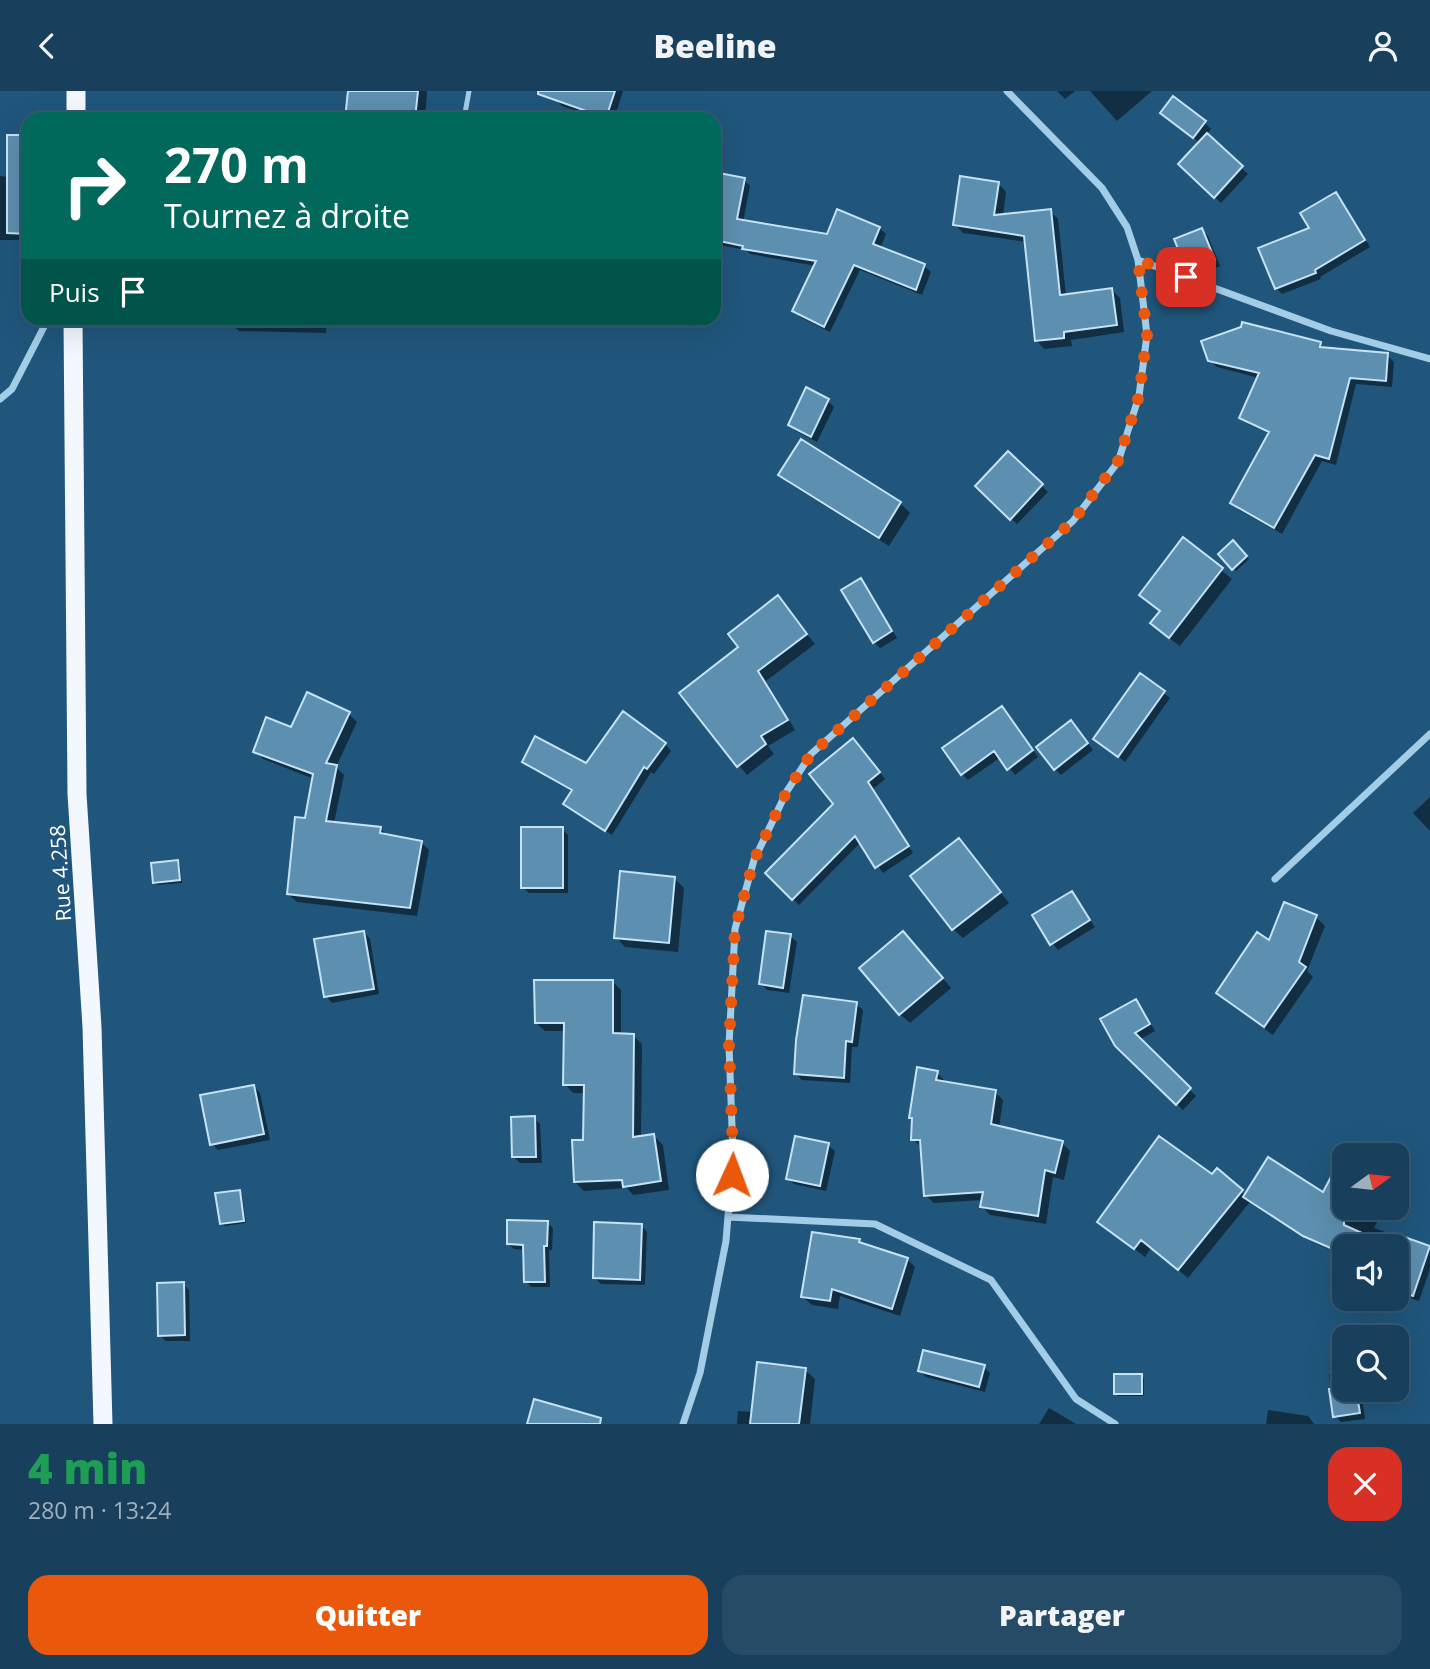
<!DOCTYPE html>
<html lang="fr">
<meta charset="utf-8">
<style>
:root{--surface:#18405d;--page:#254b66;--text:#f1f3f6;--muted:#9fafbc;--line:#365972;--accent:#ea580c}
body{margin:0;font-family:"Open Sans",sans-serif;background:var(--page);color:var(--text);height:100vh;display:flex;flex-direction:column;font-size:26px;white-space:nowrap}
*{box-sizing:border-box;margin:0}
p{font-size:23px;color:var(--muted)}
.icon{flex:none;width:38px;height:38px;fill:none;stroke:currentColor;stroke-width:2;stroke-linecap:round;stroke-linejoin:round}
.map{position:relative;height:1333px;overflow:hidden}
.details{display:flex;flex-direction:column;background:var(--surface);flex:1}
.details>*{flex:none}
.top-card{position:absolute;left:21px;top:21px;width:700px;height:214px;border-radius:21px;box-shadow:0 7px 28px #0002,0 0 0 2px var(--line);background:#00695c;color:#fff;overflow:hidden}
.needle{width:46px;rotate:75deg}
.fabs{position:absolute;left:1332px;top:1052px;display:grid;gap:14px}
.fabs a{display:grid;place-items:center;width:77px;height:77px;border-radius:14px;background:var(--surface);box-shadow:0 7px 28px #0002,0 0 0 2px var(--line);font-size:35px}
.pin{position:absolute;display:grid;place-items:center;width:60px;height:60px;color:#fff;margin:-30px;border-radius:14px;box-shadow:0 4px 10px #0006}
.me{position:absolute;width:77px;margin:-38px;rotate:2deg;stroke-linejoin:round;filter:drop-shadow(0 0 5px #0008)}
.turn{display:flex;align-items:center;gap:24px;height:147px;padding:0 28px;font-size:32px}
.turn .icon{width:91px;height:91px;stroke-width:2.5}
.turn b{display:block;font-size:49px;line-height:60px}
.then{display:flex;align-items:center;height:66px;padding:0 28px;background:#0003;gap:14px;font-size:26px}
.round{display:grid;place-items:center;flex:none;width:74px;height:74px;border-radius:21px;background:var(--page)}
.summary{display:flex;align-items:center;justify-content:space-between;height:119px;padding:0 28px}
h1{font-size:42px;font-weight:800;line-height:52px;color:#1e9e55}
.cta{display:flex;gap:14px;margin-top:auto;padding:14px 28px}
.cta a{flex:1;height:80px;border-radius:21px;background:var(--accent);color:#fff;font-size:28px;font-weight:800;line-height:80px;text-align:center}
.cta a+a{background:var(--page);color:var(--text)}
header{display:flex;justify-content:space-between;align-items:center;height:91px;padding:0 28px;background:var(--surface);font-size:32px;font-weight:800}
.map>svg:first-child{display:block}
.shadow{fill:#0007}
.building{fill:#5d8fb0;stroke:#c6e2f5;stroke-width:2}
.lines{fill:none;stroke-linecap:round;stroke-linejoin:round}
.service{stroke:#a3cce7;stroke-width:5}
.minor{stroke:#a3cce7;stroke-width:7}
.trunk{stroke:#f2f8fe;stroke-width:19}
.route{stroke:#ea580c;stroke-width:12;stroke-dasharray:0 21.6}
.labels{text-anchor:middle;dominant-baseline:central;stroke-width:6;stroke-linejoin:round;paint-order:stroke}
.street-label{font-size:21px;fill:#fff;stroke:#20567c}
</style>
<header><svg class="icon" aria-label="back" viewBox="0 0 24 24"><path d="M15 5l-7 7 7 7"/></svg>Beeline<svg class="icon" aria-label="person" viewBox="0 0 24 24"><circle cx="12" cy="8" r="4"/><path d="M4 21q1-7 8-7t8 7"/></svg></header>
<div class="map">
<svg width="1430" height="1333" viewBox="0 0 1430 1333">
<rect width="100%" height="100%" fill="#20567c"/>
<path class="shadow" d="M 350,0 L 427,0 L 425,28 L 347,28 Z
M 559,0 L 623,0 L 614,28 L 600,28 L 562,15 L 556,9 Z
M 1057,0 L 1075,0 L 1065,8 Z
M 1090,0 L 1152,0 L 1117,30 Z
M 1168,28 L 1205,32 L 1211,38 L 1206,44 L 1248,83 L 1221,112 L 1180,73 L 1200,52 Z
M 26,46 L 28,48 L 28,149 L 0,149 L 0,85 L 9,86 Z
M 714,83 L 744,89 L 750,95 L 743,131 L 828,145 L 879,137 L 886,143 L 880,158 L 924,175 L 931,181 L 922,204 L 860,179 L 830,241 L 800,226 L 794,220 L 816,175 L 750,163 L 746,159 L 714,153 Z
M 998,92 L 1006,101 L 1003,125 L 1050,120 L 1058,128 L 1066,205 L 1112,199 L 1120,207 L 1124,241 L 1071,249 L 1072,255 L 1044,258 L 1036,249 L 1026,151 L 963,142 L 955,133 Z
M 1335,103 L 1342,109 L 1370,156 L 1320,186 L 1321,188 L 1282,203 L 1276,197 Z
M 1202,139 L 1208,145 L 1220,175 L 1195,186 L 1188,179 Z
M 229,228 L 326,228 L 326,242 L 239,240 L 229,231 Z
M 367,228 L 400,228 L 399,234 Z
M 1320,253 L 1326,258 L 1387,264 L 1394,271 L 1392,296 L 1356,293 L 1336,374 L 1322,370 L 1282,443 L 1239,419 L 1232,412 L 1270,343 L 1248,333 L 1241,326 L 1259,287 L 1217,276 L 1209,269 Z
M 828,310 L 834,316 L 817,351 L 796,340 L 790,334 Z
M 801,350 L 900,412 L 910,422 L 889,455 L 790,393 L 780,384 Z
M 1008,362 L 1048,401 L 1017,433 L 977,395 Z
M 1184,449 L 1232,488 L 1180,555 L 1162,542 L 1161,521 L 1151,513 Z
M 1233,451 L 1249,468 L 1236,480 L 1220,463 Z
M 861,490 L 867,496 L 897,547 L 880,557 L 874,551 Z
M 777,506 L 815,553 L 766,590 L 795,639 L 768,655 L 774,663 L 747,684 L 682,603 L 740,557 Z
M 1140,584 L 1170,607 L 1125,671 L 1095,648 Z
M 349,623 L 357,631 L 336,676 L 344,684 L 334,732 L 380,737 L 388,745 L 421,751 L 429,759 L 417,825 L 297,811 L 288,803 L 314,688 L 263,668 L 255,660 L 291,638 Z
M 1008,623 L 1038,666 L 1015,684 L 1001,666 L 968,689 L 962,683 Z
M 1077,637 L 1093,659 L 1061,684 L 1055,678 Z
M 665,653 L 671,660 L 654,683 L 651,681 L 612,744 L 565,713 L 573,700 L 530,677 L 524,671 L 587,675 Z
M 859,656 L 885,688 L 873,698 L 913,762 L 883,782 L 861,751 L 799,814 L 768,782 L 835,714 Z
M 1430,706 L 1430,740 L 1413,722 Z
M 562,738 L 568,744 L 568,802 L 529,802 L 523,796 Z
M 959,749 L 1009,812 L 963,847 L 953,838 Z
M 178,771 L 180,773 L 182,792 L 157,794 L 155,792 Z
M 675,788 L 684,797 L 678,861 L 625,856 L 616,846 Z
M 1072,802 L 1095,836 L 1058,859 L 1052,852 Z
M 1316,826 L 1325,835 L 1307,880 L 1313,886 L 1273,944 L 1227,911 L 1218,902 L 1270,852 Z
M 364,841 L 370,848 L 379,903 L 332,912 L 326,905 Z
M 790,845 L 797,851 L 789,902 L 767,899 L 761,892 Z
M 913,852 L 951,897 L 910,932 L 900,923 Z
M 612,890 L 621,899 L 621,944 L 633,944 L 642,953 L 641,1047 L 654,1045 L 663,1054 L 669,1099 L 633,1104 L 627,1097 L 584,1100 L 575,1091 L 585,1050 L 585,1002 L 573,1002 L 565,993 L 565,940 L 545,940 L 536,932 Z
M 1135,910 L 1141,916 L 1155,940 L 1139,949 L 1196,1005 L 1183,1019 L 1116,954 Z
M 856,913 L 863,919 L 858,956 L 852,956 L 850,992 L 802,989 L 796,983 Z
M 937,982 L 945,990 L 945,993 L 995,1001 L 1003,1009 L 999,1037 L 1062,1052 L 1070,1060 L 1064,1089 L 1053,1086 L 1046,1133 L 990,1124 L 982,1115 L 983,1109 L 934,1112 L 925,1104 L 922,1057 L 913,1048 L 914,1029 L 911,1026 Z
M 254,995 L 260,1002 L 270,1049 L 218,1059 L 212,1053 Z
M 534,1027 L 540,1033 L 542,1072 L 520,1072 L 514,1066 Z
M 828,1054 L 835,1060 L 826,1100 L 794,1093 L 788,1087 Z
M 1344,1076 L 1344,1116 L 1385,1116 L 1374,1137 L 1430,1157 L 1430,1178 L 1419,1210 L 1396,1202 L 1396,1155 L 1344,1155 L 1344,1165 L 1311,1150 L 1250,1111 L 1188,1187 L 1151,1157 L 1145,1166 L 1100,1131 L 1212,1085 L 1246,1104 L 1323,1103 Z
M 239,1101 L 242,1103 L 246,1132 L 224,1135 L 222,1132 Z
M 547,1132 L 553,1137 L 552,1159 L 549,1159 L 550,1196 L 531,1196 L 526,1190 L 525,1159 L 514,1158 L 508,1153 Z
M 641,1134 L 647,1141 L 645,1194 L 601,1193 L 595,1187 Z
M 859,1150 L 863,1154 L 907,1168 L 915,1176 L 900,1225 L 840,1205 L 838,1218 L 812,1214 L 803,1206 Z
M 183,1193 L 189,1199 L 190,1250 L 166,1250 L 159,1244 Z
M 984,1276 L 990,1282 L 985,1301 L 926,1286 L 920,1280 Z
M 805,1279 L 815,1288 L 810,1333 L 737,1333 L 738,1320 L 753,1321 Z
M 1344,1282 L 1344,1298 L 1361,1298 L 1365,1328 L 1341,1331 L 1335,1325 L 1329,1284 Z
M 1141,1285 L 1144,1287 L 1144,1305 L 1118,1305 L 1116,1303 Z
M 1049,1317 L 1076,1333 L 1039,1333 Z
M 1268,1319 L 1308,1325 L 1314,1333 L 1266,1333 Z"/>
<path class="building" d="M 348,0 L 418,0 L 415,28 L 345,28 Z
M 538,0 L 615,0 L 606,27 L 538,3 Z
M 1173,5 L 1206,30 L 1193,47 L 1160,22 Z
M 1207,42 L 1243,75 L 1214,107 L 1178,73 Z
M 7,44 L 26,44 L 27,143 L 7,142 Z
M 714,81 L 745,87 L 737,128 L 827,143 L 837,118 L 880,136 L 873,153 L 925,173 L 916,199 L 854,174 L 824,236 L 792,220 L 816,170 L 742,158 L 743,155 L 714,149 Z
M 960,85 L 999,91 L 994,124 L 1051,118 L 1060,204 L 1112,197 L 1117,234 L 1064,241 L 1064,247 L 1035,250 L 1024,145 L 953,134 Z
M 1336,101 L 1365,149 L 1315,179 L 1316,182 L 1275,198 L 1258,157 L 1309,137 L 1300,122 Z
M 1202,137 L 1215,169 L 1187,180 L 1174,148 Z
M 1242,231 L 1321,251 L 1320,256 L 1388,262 L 1386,290 L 1350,287 L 1329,368 L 1315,364 L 1274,437 L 1230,412 L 1269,341 L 1239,327 L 1259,282 L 1208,270 L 1201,250 L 1241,236 Z
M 806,296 L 829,308 L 811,346 L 788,334 Z
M 801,348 L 901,411 L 879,447 L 778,384 Z
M 1008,360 L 1043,393 L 1010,429 L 975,395 Z
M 1183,446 L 1223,477 L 1169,547 L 1150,532 L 1160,520 L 1139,504 Z
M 1233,449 L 1247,465 L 1232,479 L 1218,463 Z
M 861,487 L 892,540 L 873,552 L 841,499 Z
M 778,504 L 807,543 L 758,580 L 788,629 L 761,645 L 766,653 L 737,676 L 679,602 L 738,556 L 728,543 Z
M 1140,582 L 1165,600 L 1118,666 L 1093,648 Z
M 307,601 L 350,621 L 326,672 L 337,674 L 326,730 L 381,736 L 380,742 L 422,750 L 410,817 L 287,803 L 295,726 L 305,727 L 313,683 L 253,661 L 266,626 L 291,636 Z
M 1002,615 L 1033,659 L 1007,679 L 994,660 L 961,684 L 942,657 Z
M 623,620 L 666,652 L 647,678 L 644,676 L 605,740 L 563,713 L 572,699 L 522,671 L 535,645 L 586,672 Z
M 1071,629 L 1088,652 L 1054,679 L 1036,656 Z
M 853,647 L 880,681 L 868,691 L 909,755 L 875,777 L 855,745 L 792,809 L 765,782 L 833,713 L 809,683 Z
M 521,736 L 563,736 L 563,797 L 521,797 Z
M 959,747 L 1001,801 L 952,839 L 910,785 Z
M 178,769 L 180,789 L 153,792 L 151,772 Z
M 620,780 L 675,786 L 669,852 L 614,847 Z
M 1072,800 L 1090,829 L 1050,854 L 1032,824 Z
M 1284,811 L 1317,824 L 1299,871 L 1306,876 L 1264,936 L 1216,902 L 1257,841 L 1269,849 Z
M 364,840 L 374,898 L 324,906 L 314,848 Z
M 766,840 L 791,843 L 783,897 L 759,893 Z
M 903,840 L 943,887 L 899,924 L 859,877 Z
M 534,889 L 613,889 L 613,942 L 634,943 L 633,1046 L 654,1043 L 661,1090 L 623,1096 L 622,1089 L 574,1091 L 572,1049 L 583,1049 L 584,994 L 563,994 L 564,932 L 535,932 Z
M 803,904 L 857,911 L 852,951 L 846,950 L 844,987 L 794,983 L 796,949 Z
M 1136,908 L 1150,933 L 1135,942 L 1191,997 L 1176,1014 L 1115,955 L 1100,928 Z
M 917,976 L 938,980 L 936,989 L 996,999 L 991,1033 L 1063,1050 L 1055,1082 L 1045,1079 L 1038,1125 L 980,1116 L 983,1101 L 924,1105 L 920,1049 L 911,1049 L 912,1027 L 909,1027 Z
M 254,994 L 264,1043 L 210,1054 L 200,1004 Z
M 535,1025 L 536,1066 L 512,1066 L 511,1026 Z
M 795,1045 L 829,1052 L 820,1095 L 786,1088 Z
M 1159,1045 L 1212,1083 L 1217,1077 L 1243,1099 L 1178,1179 L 1141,1149 L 1134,1158 L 1097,1131 Z
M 1344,1061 L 1344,1134 L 1391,1155 L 1344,1155 L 1344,1163 L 1303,1145 L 1243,1106 L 1268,1066 L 1323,1101 Z
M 240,1099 L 244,1130 L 220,1133 L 215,1102 Z
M 507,1129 L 548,1130 L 547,1155 L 544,1155 L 545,1191 L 524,1191 L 523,1154 L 507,1153 Z
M 594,1131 L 642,1133 L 640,1189 L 593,1187 Z
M 812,1141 L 860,1148 L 859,1151 L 908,1167 L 892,1218 L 832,1198 L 830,1210 L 801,1206 Z
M 1396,1143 L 1430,1155 L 1413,1205 L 1396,1199 Z
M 184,1191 L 185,1244 L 158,1245 L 157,1192 Z
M 923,1259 L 985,1274 L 979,1296 L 918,1280 Z
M 757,1271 L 806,1277 L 799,1333 L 750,1333 Z
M 1114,1283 L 1142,1283 L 1142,1303 L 1114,1303 Z
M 1329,1298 L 1356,1298 L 1360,1322 L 1333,1326 Z
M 534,1308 L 601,1327 L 600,1333 L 527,1333 Z"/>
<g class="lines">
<path class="service" d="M 464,28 L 469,0"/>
<path class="minor" d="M 1138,169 L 1331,240 L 1430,268
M 0,308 L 12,298 L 48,228
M 1275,788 L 1430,643
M 728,1126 L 875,1133 L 991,1189 L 1076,1308 L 1115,1333
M 683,1333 L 700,1282 L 726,1150 L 733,1063 L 729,954 L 735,838 L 754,769 L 787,700 L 811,663 L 1073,430 L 1118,371 L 1139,305 L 1147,244 L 1138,169 L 1127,136 L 1102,97 L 1007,0"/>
<path class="trunk" d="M 76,28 L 76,0
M 73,228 L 77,703 L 92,936 L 103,1333"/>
</g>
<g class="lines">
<path class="route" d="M 732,1084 L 733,1063 L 729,954 L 735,838 L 754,769 L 787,700 L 811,663 L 1073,430 L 1118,370 L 1139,305 L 1147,244 L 1138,169 L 1186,186"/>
</g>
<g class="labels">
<g class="street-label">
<text transform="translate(60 782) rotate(-94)">Rue 4.258</text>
</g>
</g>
</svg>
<div class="fabs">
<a><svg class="needle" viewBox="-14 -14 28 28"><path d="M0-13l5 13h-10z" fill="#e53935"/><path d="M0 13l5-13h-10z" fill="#9fafbc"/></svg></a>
<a><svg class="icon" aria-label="sound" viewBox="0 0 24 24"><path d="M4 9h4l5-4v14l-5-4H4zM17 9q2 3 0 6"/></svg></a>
<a><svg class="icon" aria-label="search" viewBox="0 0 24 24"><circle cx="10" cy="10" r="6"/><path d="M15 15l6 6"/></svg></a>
</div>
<div class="pin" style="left:1186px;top:186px;background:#d93025"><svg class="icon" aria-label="arrive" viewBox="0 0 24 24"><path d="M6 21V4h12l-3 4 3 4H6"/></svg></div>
<svg class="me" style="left:732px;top:1084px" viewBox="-20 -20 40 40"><circle r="19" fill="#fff"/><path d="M0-13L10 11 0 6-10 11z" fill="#ea580c"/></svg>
<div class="top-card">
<div class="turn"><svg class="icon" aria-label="right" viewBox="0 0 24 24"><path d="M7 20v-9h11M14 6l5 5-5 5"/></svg><div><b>270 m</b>Tournez à droite</div></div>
<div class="then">Puis<svg class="icon" aria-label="arrive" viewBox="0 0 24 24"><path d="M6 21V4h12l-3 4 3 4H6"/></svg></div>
</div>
</div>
<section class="details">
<div class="summary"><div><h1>4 min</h1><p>280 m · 13:24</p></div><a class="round" style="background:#d93025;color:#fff"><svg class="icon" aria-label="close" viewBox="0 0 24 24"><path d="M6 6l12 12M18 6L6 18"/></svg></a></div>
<div class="cta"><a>Quitter</a><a>Partager</a></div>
</section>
